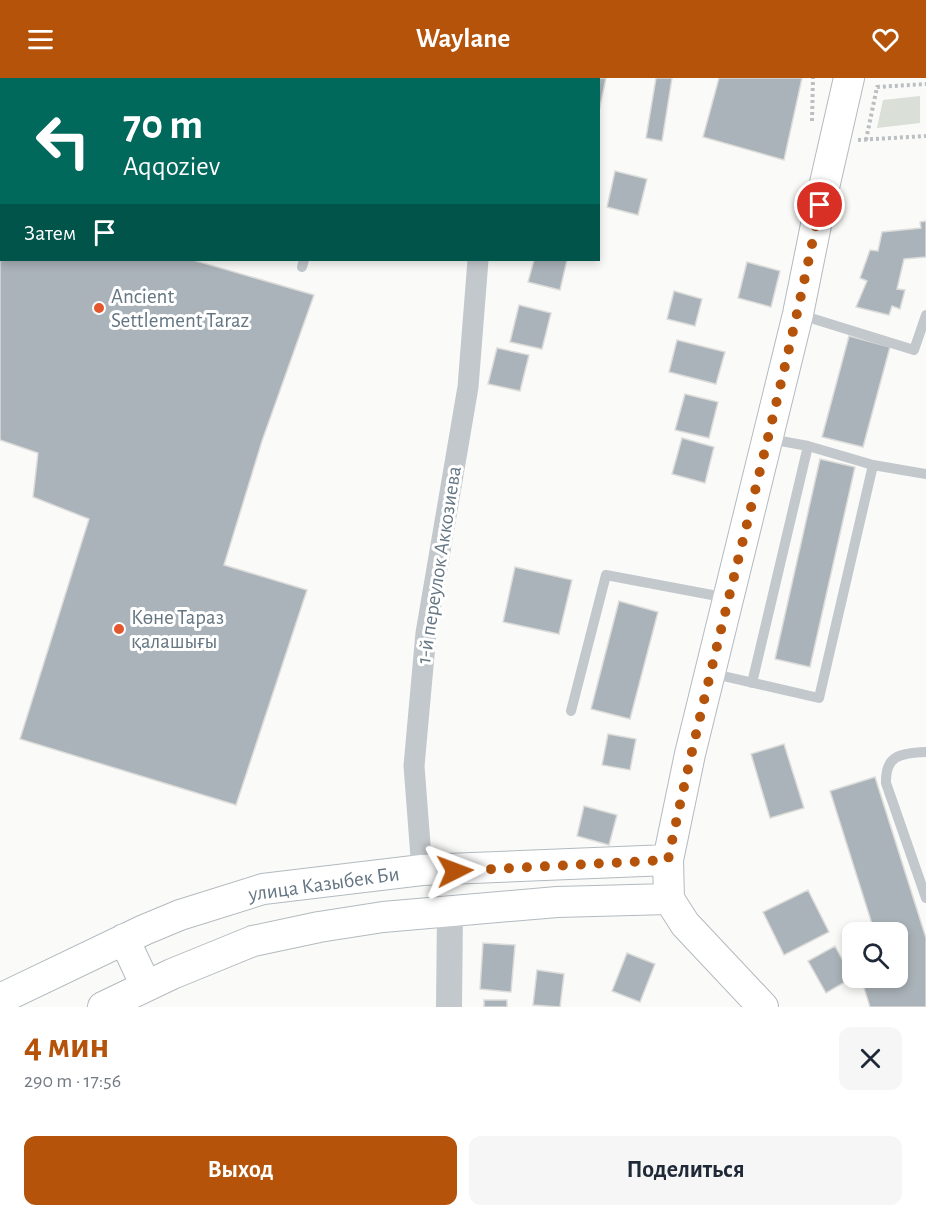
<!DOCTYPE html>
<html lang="ru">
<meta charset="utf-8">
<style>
:root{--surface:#fff;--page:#f6f6f7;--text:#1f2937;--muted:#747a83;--accent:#b45309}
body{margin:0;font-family:"Alegreya Sans",sans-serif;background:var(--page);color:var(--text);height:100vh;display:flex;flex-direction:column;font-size:22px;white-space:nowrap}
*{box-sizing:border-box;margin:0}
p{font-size:20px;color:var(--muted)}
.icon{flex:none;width:33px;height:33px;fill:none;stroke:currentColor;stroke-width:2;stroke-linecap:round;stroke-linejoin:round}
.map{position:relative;height:929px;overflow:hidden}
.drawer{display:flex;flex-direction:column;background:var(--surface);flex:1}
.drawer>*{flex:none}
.banner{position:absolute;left:0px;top:0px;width:600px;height:183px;box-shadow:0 3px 9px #0003;background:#00695c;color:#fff;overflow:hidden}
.fabs{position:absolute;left:842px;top:844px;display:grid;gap:12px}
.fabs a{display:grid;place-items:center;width:66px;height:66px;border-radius:12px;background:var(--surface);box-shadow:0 3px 9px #0003;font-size:30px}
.pin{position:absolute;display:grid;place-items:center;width:51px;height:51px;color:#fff;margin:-26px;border:3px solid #fff;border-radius:50%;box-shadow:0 2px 6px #0007}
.me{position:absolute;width:66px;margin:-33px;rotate:87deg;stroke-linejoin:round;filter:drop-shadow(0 0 4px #0008)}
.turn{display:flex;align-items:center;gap:21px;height:126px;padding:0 24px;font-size:27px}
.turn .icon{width:78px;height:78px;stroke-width:2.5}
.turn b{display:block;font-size:42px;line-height:51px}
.then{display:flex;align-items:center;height:57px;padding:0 24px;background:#0003;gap:12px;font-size:22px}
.round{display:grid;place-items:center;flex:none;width:63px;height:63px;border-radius:12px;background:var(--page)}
.overview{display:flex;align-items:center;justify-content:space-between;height:102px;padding:0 24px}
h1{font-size:36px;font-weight:700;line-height:45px;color:var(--accent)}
.action{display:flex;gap:12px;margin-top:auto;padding:12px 24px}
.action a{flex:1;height:69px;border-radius:12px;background:var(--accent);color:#fff;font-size:24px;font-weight:700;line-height:69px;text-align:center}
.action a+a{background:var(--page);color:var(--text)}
header{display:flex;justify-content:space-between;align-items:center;height:78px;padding:0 24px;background:var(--accent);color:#fff;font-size:27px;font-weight:700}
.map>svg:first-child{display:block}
.green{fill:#dadfd7}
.building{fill:#aab3b9;stroke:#dcdcda;stroke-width:1.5}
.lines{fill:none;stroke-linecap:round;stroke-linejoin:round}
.secondary-casing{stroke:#b3babf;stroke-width:32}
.path{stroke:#bbbfc2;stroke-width:4;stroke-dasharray:3 3;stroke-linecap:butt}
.service{stroke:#c3c8cc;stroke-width:10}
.minor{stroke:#c3c8cc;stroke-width:21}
.tertiary{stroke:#c3c8cc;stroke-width:26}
.secondary{stroke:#fff;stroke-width:30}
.route{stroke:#b45309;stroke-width:10;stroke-dasharray:0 18}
.poi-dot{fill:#e4572e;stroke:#fff;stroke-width:2}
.labels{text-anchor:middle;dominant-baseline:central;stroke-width:6;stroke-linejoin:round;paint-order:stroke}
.poi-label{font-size:21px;fill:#657683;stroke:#fff;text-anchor:start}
.street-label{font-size:21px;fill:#657683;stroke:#fff}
</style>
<header><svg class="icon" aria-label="menu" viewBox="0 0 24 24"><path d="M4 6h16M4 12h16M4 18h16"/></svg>Waylane<svg class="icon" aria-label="heart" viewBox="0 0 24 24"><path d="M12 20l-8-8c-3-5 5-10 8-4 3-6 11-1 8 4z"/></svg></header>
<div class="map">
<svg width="926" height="929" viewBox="0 0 926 929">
<rect width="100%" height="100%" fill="#fafaf8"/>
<path class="green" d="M 920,18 L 920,45 L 877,50 L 883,22 Z"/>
<path class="building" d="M 578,0 L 606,0 L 598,38 L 598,2 L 578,2 Z
M 656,0 L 672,0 L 662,63 L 646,60 Z
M 719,0 L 802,0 L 784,82 L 703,59 Z
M 615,93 L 647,101 L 638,137 L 607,129 Z
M 0,124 L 2,182 L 193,182 L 314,217 L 262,363 L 224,487 L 307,512 L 236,727 L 20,661 L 89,441 L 33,419 L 38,375 L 0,362 Z
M 926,143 L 926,179 L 904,181 L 897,211 L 905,212 L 900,231 L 892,228 L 889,237 L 856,229 L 867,203 L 860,200 L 870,172 L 878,173 L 882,154 L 921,150 L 920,144 Z
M 534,182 L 567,182 L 560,212 L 528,204 Z
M 747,184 L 780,193 L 771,229 L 738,220 Z
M 674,213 L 702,221 L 695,248 L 667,241 Z
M 519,227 L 551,235 L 542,271 L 510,264 Z
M 849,258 L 890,269 L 863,369 L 822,359 Z
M 677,262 L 725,274 L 716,306 L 669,294 Z
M 497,270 L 529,277 L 520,313 L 488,306 Z
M 685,316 L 718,324 L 709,360 L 675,352 Z
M 682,360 L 714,369 L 705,405 L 672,396 Z
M 820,381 L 855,389 L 810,589 L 775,581 Z
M 515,489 L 572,502 L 559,556 L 503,544 Z
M 619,523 L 658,534 L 630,641 L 591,631 Z
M 608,656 L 636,661 L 630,692 L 602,687 Z
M 784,666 L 804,730 L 770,740 L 751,676 Z
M 875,699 L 926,860 L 926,929 L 870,929 L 861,900 L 897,900 L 897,855 L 852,855 L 852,873 L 846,854 L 872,846 L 830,713 Z
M 584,728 L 617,737 L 609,767 L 577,758 Z
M 808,812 L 829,854 L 784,877 L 763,834 Z
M 483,865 L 515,867 L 511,914 L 480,911 Z
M 835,868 L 852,900 L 826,915 L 808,883 Z
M 627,875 L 655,886 L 640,924 L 612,913 Z
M 537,892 L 564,896 L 560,929 L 533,927 Z
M 484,922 L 507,922 L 507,929 L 484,929 Z"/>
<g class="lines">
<defs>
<path id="secondary" d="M 669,821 L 668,782 L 690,676 L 798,236 L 820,127 L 849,0
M 669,821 L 685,846 L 763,929
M 124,861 L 146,908
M 0,921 L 144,852 L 180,837 L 263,811 L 422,792 L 668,782
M 103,929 L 172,896 L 253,863 L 319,849 L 383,839 L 557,824 L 669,821"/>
</defs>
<use href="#secondary" class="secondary-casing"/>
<path class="path" d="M 167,2 L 168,0
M 812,43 L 813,0
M 858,62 L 926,58
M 866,62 L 877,9 L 926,6"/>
<path class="service" d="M 212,0 L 217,2
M 10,2 L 11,0
M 0,30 L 2,26
M 302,189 L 304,182
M 801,237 L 914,272 L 926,237
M 770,361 L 808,368 L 873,387 L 926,396
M 710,595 L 819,620 L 873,387
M 752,605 L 808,368
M 571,633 L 606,497 L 728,520
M 926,674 C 901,675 885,677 886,705 L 926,820"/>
<path class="minor" d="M 492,2 L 492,0
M 422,792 L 414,688 L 426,555 L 468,309 L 478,182"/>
<path class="tertiary" d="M 449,929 L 450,833"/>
<use href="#secondary" class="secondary"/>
</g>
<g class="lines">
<path class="route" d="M 455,793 L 668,782 C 714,563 776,347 820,127"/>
</g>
<g class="poi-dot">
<circle cx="99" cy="230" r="6"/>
<circle cx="119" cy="551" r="6"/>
</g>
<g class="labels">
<g class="poi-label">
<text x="111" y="218">Ancient<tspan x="111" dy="24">Settlement Taraz</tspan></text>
<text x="131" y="539">Көне Тараз<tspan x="131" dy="24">қалашығы</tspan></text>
</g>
<g class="street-label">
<text transform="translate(439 487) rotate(-81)">1-й переулок Аккозиева</text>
<text transform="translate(324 806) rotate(-8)">улица Казыбек Би</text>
</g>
</g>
</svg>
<div class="fabs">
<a><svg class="icon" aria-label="search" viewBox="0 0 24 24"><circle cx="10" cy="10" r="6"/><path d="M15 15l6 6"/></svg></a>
</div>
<div class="pin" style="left:820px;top:127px;background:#d93025"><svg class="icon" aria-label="arrive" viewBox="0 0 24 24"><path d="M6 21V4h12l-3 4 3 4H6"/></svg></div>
<svg class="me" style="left:455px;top:793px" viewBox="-20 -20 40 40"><path d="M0-17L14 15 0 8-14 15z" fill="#b45309" stroke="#fff" stroke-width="4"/></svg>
<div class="banner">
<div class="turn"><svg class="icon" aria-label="left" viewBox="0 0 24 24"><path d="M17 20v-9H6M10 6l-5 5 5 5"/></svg><div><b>70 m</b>Aqqoziev</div></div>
<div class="then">Затем<svg class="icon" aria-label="arrive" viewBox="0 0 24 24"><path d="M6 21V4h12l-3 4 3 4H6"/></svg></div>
</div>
</div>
<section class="drawer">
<div class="overview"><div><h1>4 мин</h1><p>290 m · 17:56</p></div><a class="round"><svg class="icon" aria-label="close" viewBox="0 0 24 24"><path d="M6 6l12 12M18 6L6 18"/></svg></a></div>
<div class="action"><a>Выход</a><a>Поделиться</a></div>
</section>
